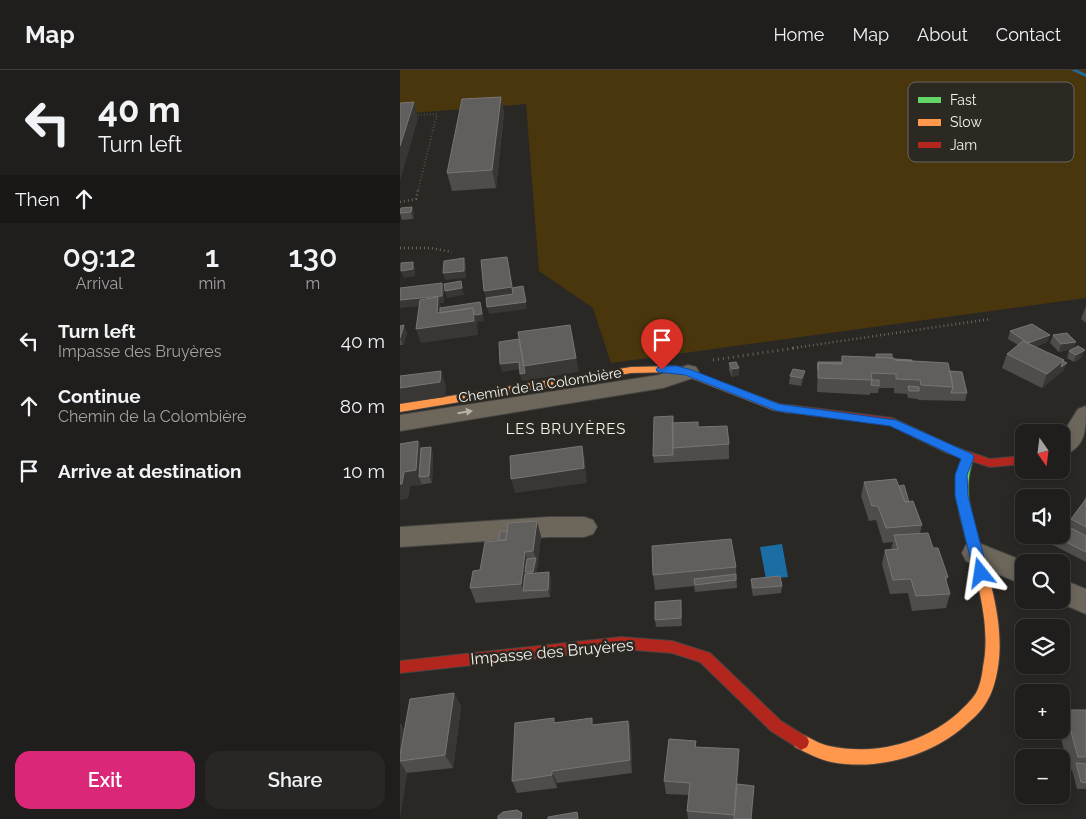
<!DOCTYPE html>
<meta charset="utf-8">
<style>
:root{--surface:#201e1c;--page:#282725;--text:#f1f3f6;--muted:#a2a2a3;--line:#3d3c3b;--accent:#db2777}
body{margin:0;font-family:Raleway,sans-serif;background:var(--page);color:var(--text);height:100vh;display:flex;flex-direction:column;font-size:19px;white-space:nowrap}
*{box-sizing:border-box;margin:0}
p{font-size:16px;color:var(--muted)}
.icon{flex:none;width:28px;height:28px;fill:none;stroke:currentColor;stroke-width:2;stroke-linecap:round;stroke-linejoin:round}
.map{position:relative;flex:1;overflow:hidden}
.sheet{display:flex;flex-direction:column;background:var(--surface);width:400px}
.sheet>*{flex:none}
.hud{background:#201e1c;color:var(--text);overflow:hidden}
.needle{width:32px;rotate:166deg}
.buttons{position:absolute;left:615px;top:354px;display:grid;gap:10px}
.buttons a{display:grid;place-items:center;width:55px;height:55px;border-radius:10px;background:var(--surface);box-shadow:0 2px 8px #0003,0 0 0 1px var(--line);font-size:25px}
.pin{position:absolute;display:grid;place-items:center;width:42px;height:42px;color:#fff;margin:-51px -21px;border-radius:50% 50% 50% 0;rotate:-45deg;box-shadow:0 0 5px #0007}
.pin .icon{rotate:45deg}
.me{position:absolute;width:55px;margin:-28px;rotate:345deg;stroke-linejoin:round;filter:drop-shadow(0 0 4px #0008)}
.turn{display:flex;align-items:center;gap:18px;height:105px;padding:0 15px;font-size:22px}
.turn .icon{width:65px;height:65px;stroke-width:2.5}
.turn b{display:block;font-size:35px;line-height:42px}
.then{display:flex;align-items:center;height:48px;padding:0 15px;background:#0003;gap:10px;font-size:19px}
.eta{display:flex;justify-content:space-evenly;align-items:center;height:85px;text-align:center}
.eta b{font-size:30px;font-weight:600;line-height:35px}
.cta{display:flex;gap:10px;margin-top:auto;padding:10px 15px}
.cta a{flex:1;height:58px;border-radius:15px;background:var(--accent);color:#fff;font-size:20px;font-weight:600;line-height:58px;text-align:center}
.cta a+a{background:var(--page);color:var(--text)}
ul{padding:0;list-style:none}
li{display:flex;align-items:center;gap:15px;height:65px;padding:0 15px}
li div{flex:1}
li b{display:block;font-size:19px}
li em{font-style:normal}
header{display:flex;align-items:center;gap:30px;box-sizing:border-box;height:70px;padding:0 25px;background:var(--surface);border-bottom:1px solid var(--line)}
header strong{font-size:24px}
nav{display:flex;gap:28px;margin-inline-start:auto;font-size:18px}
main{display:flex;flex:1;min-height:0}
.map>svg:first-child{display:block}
.green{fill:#4a360d}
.water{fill:#1b6ea3}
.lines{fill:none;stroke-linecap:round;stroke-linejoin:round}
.stream{fill:#1b6ea3;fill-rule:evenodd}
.street-casing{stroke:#454442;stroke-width:2}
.fast-casing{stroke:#454442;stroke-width:2}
.slow-casing{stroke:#454442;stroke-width:2}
.jam-casing{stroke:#454442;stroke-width:2}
.path-far2{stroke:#6b6660;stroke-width:2;stroke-dasharray:0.5 2.5;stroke-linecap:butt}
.path-far1{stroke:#6b6660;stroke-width:2.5;stroke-dasharray:1 3;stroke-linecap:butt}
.path{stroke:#6b6660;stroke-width:3;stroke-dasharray:1 4;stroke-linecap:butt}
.street{fill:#6c665b;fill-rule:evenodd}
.fast{fill:#63d668;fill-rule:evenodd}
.slow{fill:#ff974d;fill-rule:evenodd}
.jam{fill:#b3261e;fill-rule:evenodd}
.wall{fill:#4f4d4b}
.shaded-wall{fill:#393735}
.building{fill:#615f5d;stroke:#787674}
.oneway{fill:#b7b3ac}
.route{fill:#1a73e8;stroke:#114b97}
.labels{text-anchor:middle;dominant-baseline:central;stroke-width:5;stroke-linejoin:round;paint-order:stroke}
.street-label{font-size:14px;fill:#f4f2ee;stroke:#2c2923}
.neighbourhood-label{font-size:15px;letter-spacing:1px;fill:#f4f2ee;stroke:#2c2923}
.near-street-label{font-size:16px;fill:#f4f2ee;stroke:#2c2923}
.key{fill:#2c2923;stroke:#686560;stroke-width:1}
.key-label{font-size:14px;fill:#f4f2ee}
</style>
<header>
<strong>Map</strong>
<nav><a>Home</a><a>Map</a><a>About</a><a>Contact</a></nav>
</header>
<main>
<section class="sheet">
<div class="hud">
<div class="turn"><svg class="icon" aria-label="left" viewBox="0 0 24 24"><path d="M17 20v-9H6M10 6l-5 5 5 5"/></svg><div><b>40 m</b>Turn left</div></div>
<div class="then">Then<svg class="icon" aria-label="ahead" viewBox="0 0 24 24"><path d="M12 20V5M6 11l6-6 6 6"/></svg></div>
</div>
<div class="eta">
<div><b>09:12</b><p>Arrival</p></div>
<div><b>1</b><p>min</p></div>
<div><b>130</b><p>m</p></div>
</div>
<ul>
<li><svg class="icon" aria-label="left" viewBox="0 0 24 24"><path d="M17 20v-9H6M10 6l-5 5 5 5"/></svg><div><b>Turn left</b><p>Impasse des Bruyères</p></div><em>40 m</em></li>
<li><svg class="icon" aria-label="ahead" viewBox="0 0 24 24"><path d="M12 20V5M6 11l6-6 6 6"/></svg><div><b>Continue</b><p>Chemin de la Colombière</p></div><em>80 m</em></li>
<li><svg class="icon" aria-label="arrive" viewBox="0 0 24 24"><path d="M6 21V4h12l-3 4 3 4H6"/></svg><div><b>Arrive at destination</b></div><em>10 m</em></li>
</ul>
<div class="cta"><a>Exit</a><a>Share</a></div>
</section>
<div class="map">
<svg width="686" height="749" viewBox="0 0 686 749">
<rect width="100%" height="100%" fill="#2a2825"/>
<path class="green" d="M 0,0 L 686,0 L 686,228 L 211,293 L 193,238 L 139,201 L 126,34 L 0,44 Z"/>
<path class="water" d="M 382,474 L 388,507 L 366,509 L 360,477 Z"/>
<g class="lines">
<path class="stream" d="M 671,0 L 677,0 L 686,4 L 686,7 Z"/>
<defs>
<path id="street" d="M 288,295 L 296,297 L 299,302 L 296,307 L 263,318 L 0,361 L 0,345 L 259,305 Z
M 686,336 C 686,361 686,378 661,386 L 661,366 L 678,339 Z
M 148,447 L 184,447 L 193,450 L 197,457 L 193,464 L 184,467 L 148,467 L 0,477 L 0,457 Z
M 576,472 L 626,492 L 624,492 L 624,515 L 566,491 L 562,483 L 566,475 Z
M 661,509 L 686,519 L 686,544 L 653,530 L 661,530 Z"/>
<path id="fast" d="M 568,383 L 574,387 C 564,416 569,434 576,462 L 574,465 L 570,467 L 566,465 L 564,462 C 557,436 550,410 564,384 Z"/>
<path id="slow" d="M 277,296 L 379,334 L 393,336 L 394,339 L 389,343 L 373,340 L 276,302 L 231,303 L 0,342 L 0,334 L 231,297 Z
M 570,457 L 574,459 L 576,462 C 588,504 605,552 598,597 C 596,609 593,622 586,633 C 582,640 575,647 569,652 C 533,686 479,701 431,692 C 418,689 407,683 395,677 L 393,672 L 395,667 L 401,664 C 411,668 419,674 429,676 C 475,686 524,673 558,643 C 564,637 572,630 576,623 C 580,616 582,606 583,597 C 592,553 575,504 564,462 L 566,459 Z"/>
<path id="jam" d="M 389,335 L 492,348 L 555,377 L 590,389 L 624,386 L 624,394 L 590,397 L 547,383 L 490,355 L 385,342 L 384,339 Z
M 221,567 L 272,571 L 310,583 L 381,651 L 407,667 L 409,672 L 407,677 L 401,680 L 371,661 L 300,592 L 272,583 L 221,579 L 0,603 L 0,591 Z"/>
</defs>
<use href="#street" class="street-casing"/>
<use href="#fast" class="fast-casing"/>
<use href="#slow" class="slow-casing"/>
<use href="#jam" class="jam-casing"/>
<path class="path-far2" d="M 15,45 L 37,44 L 18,121"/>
<path class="path-far1" d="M 0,132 L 16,129 L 18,120
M 0,178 L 31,178 L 52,182
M 393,278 L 591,249"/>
<path class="path" d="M 313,290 L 402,277"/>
<use href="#street" class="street"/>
<use href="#fast" class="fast"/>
<use href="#slow" class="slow"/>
<use href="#jam" class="jam"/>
</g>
<path class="wall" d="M 101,27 L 104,43 L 96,118 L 52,121 L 47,103 Z
M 12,137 L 14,144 L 13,149 L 2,150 L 0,143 Z
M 686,236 L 686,253 L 681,249 Z
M 0,256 L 7,263 L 3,275 L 0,275 Z
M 610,261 L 650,265 L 647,272 L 635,277 L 664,300 L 642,318 L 602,298 L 607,284 L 618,275 L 608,269 Z
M 653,265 L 676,272 L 673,278 L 682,287 L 674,292 L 667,288 L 669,281 L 672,279 L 659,282 L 650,273 Z
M 476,284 L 495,289 L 512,291 L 550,301 L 567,323 L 565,331 L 518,330 L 518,328 L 518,329 L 508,328 L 507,324 L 494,323 L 494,318 L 479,318 L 478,323 L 470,323 L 470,325 L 417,322 L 418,292 L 441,292 L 442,286 L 476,287 Z
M 329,293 L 339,298 L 339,305 L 332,307 L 329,300 Z
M 390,306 L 404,308 L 401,316 L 389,314 Z
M 273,346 L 273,353 L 298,357 L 329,374 L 329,389 L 254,393 L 253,386 Z
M 18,371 L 21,378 L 33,384 L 32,413 L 10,416 L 8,428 L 0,430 L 0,374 Z
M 464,412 L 499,416 L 509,432 L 522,455 L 520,463 L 533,478 L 548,507 L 546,512 L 550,524 L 546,538 L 512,541 L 508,523 L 490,524 L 482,494 L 485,480 L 491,479 L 493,472 L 483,473 L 476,450 L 469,451 L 461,426 Z
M 686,426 L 686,492 L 653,475 L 656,467 L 668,456 L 671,449 L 683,433 Z
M 141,466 L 136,503 L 149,502 L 151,509 L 150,527 L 76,533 L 70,518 L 80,500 Z
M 336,497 L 337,518 L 295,522 L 294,516 L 255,520 L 253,505 Z
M 351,509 L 382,516 L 381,523 L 353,526 L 351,516 Z
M 281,530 L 282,556 L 256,557 L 255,550 Z
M 54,623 L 61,637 L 53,698 L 7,703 L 0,746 L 0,654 L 4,660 Z
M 665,640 L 686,640 L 686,719 L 677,719 L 672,700 L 669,700 L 659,660 L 661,660 L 661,646 Z
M 229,651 L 231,664 L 232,703 L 157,713 L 157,718 L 117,723 L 112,711 L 155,652 L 194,655 Z
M 296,671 L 296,677 L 339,692 L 337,714 L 352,749 L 288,749 L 287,741 L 289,725 L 266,724 L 264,711 Z"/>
<path class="shaded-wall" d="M 101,27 L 104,43 L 96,118 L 92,100 Z
M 14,32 L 18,49 L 0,111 L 0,76 Z
M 12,137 L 14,144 L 13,149 L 11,142 Z
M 107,187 L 110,200 L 115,231 L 88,235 L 84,221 Z
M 64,188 L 66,195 L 66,208 L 45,210 L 43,203 Z
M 13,192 L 15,198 L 15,206 L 4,208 L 1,201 Z
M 61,211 L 64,225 L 47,228 L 45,221 Z
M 42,213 L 44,220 L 44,233 L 40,233 L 42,241 L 73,238 L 80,232 L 82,239 L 84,251 L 77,252 L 78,265 L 21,273 L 16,259 L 37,243 L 38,234 L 0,238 L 0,230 Z
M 123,216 L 127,239 L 89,244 L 87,237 L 126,232 Z
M 4,255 L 7,263 L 3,275 L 0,268 Z
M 170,255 L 179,302 L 122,311 L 120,304 L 124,296 Z
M 650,265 L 647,272 L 625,281 L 628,273 Z
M 676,272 L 673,279 L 659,282 L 661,274 Z
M 685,280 L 682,287 L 674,292 L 676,285 Z
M 664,290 L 661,297 L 667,293 L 664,300 L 642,318 L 647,304 Z
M 119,292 L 121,299 L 102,302 L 100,294 Z
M 339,298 L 339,305 L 332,307 L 332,299 Z
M 41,301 L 46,315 L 45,327 L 0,333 L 0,318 Z
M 405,301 L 404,308 L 401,316 L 402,308 Z
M 18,371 L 24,385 L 19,407 L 22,415 L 10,416 L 8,428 L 0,430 L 0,414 L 4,402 Z
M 182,376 L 185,390 L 187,413 L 115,423 L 111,409 Z
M 31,377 L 33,384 L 32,413 L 29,406 Z
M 137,451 L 141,466 L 138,496 L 135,509 L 133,502 L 136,488 L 133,481 Z
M 125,482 L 129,496 L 125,502 L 128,510 L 123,521 L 121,514 Z
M 149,502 L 151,509 L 150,527 L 148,520 Z
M 54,623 L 61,637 L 53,698 L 45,685 Z
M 228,651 L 229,651 L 231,664 L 232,703 L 230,690 Z
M 1,654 L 12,673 L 0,691 L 0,658 Z
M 339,679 L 339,692 L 335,749 L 334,749 Z
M 0,692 L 7,703 L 0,746 Z
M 152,701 L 157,713 L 157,718 L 152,705 Z"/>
<path class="building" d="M 101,27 L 92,100 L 47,103 L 62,29 Z
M 14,32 L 0,76 L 0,33 Z
M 12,137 L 11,142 L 0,143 L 1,138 Z
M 107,187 L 112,217 L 84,221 L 81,190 Z
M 64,188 L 64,201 L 43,203 L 44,191 Z
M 13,192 L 13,199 L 1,201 L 1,193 Z
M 61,211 L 62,218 L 45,221 L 44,214 Z
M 42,213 L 42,226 L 0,230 L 0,218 Z
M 123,216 L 126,232 L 87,237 L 86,228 L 113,224 L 112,218 Z
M 38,227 L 37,243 L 73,238 L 74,251 L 16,259 L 20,230 Z
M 80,232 L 82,244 L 75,245 L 73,238 L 40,243 L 40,238 Z
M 632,254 L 650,265 L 628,273 L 610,261 Z
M 4,255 L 0,268 L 0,256 Z
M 170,255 L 176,288 L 124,296 L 118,262 Z
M 667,263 L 676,272 L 661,274 L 653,265 Z
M 119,269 L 125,303 L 120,304 L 119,292 L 100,294 L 99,272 Z
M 623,271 L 664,290 L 647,304 L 607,284 Z
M 678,276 L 685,280 L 676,285 L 669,281 Z
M 476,284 L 492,284 L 492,288 L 476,287 Z
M 442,286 L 494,288 L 495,290 L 548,293 L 553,317 L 521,315 L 520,310 L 496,309 L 496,304 L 471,303 L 472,310 L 418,308 L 418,293 L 442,294 Z
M 495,289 L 512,290 L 512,291 L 495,290 Z
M 663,291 L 667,293 L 661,297 Z
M 336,292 L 339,298 L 332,299 L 329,293 Z
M 418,292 L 441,292 L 441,294 L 418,293 L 418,300 Z
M 393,299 L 405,301 L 402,308 L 390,306 Z
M 41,301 L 40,312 L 0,318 L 0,306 Z
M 550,301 L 562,302 L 567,323 L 551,323 L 553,317 Z
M 472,310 L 479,310 L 479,316 L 471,315 Z
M 508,316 L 519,317 L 519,321 L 509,321 Z
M 273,346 L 273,385 L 253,386 L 254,347 Z
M 298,352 L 298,357 L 327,356 L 329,374 L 273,378 L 272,353 Z
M 18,371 L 16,400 L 4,402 L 2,414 L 0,414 L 0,374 Z
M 182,376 L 184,398 L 111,409 L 110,386 Z
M 31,377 L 29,406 L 19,407 L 21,378 Z
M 496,409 L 505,432 L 513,431 L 522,455 L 486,458 L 478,436 L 472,436 L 464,412 Z
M 504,415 L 509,432 L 505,432 L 499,416 Z
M 686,429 L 686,457 L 671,449 Z
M 137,451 L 133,481 L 125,482 L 121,514 L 70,518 L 73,501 L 80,500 L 85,472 L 106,470 L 108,453 Z
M 665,455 L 686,466 L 686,482 L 656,467 L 658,465 L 661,465 L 661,460 Z
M 100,461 L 107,461 L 106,470 L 99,470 Z
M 528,463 L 533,478 L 538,478 L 548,507 L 545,507 L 550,524 L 516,526 L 511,509 L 493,510 L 485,480 L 498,479 L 494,465 Z
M 331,469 L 336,497 L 253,505 L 252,476 Z
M 136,488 L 133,502 L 125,502 L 127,489 Z
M 149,502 L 148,520 L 123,521 L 125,504 Z
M 336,504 L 336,510 L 295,515 L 294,509 Z
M 380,506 L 382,516 L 353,518 L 351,509 Z
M 281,530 L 281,548 L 255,550 L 255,532 Z
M 54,623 L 45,685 L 0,691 L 0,685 L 10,629 Z
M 665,640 L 686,640 L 686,687 L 678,687 Z
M 154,648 L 154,653 L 192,648 L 192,655 L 228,651 L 230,690 L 152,701 L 152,705 L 112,711 L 115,653 Z
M 269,669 L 296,671 L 295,677 L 339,679 L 334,745 L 287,741 L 290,713 L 264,711 Z
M 676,693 L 686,694 L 686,713 L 681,712 Z
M 337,714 L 354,716 L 351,749 L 334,749 Z
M 117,740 L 122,743 L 121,749 L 98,749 L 98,746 L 103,742 Z
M 177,742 L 178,749 L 148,749 L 148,747 Z"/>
<defs><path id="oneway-solid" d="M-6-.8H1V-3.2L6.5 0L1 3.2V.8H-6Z" transform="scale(1.25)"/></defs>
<use class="oneway" href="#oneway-solid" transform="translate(65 342) rotate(-9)"/>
<path class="route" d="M 262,296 L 277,296 L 292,300 L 379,334 L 496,350 L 572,384 L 574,387 L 567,405 L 568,426 L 588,503 L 586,506 L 581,508 L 576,506 L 574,503 L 555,426 L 555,405 L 561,389 L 490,356 L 377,341 L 285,305 L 258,302 L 256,300 L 258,297 Z"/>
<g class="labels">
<g class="street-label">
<text transform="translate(140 315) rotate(-9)">Chemin de la Colombière</text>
</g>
<g class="neighbourhood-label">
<text x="166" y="359">LES BRUYÈRES</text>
</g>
<g class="near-street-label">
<text transform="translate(152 582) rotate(-5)">Impasse des Bruyères</text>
</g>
</g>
<rect x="508" y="12" width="166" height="80" rx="8" class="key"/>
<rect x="518" y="27" width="23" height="6" fill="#63d668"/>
<rect x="518" y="49" width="23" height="7" fill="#ff974d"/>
<rect x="518" y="72" width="23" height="6" fill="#b3261e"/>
<g class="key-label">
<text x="550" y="35">Fast</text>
<text x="550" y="57">Slow</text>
<text x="550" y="80">Jam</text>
</g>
</svg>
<div class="buttons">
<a><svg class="needle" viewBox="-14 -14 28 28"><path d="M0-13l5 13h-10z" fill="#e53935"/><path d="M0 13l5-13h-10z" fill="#a2a2a3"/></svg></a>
<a><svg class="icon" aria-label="sound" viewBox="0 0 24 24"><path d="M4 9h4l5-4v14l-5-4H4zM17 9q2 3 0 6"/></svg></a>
<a><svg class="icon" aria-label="search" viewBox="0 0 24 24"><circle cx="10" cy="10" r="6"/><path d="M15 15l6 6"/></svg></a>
<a><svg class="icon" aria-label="layers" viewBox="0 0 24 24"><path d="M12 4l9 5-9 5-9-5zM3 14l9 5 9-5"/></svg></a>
<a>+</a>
<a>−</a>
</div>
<div class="pin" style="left:262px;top:300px;background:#d93025"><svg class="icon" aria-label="arrive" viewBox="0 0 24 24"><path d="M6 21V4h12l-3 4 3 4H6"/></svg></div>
<svg class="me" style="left:581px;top:503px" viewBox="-20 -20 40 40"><path d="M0-17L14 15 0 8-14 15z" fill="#1a73e8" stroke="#fff" stroke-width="4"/></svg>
</div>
</main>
